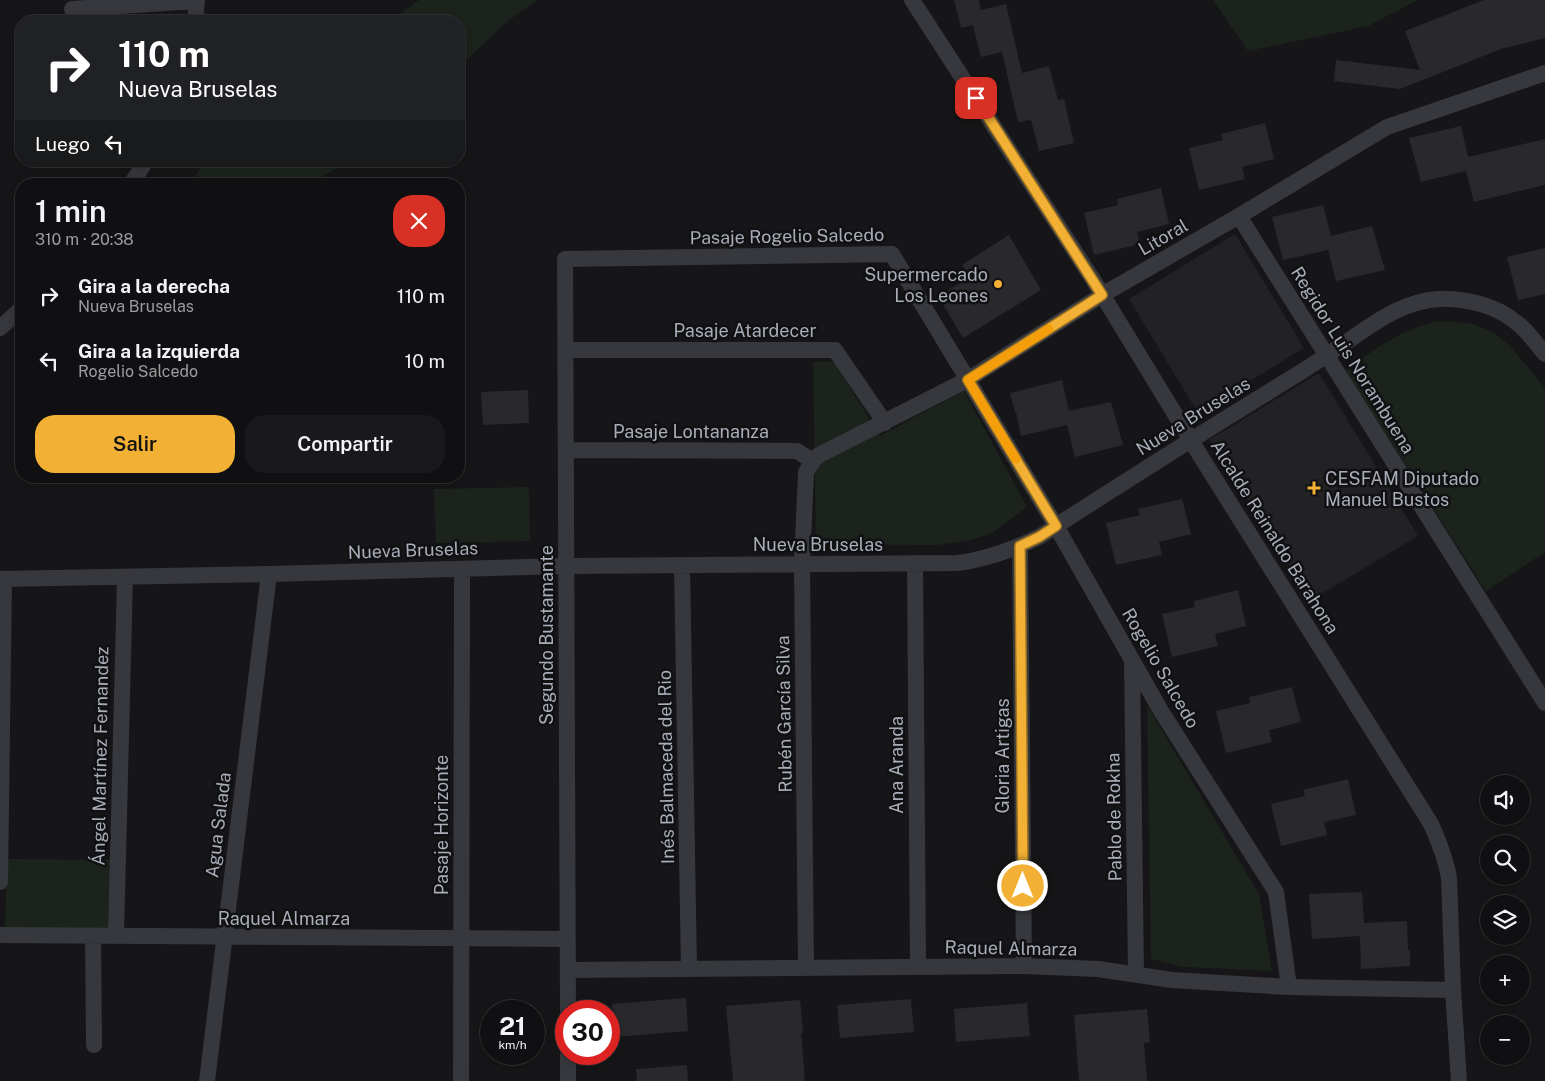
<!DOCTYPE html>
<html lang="es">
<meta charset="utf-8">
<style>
:root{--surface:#101012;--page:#19191b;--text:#f1f3f6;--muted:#9c9d9f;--line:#303032;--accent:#f2b134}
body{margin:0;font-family:"Public Sans",sans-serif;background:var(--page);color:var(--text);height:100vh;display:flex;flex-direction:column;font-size:19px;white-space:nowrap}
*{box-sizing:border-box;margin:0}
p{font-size:16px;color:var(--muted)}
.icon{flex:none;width:28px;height:28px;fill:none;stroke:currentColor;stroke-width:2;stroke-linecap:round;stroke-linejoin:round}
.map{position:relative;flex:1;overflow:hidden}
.details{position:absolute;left:15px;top:178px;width:450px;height:305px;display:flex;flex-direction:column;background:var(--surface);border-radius:20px;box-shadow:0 2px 8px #0003,0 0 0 1px var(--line)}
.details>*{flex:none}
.banner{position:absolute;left:15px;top:15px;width:450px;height:152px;border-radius:20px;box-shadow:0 2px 8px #0003,0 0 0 1px var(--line);background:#202124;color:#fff;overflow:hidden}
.buttons{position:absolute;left:1480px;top:775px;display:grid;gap:10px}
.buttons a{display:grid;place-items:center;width:50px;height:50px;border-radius:50%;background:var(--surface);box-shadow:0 2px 8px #0003,0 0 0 1px var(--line);font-size:25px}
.speed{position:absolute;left:480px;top:1000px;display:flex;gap:10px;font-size:25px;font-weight:700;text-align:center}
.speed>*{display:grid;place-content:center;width:65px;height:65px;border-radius:50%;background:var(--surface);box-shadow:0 2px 8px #0003,0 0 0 1px var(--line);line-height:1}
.speed small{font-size:12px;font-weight:400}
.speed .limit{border:8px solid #d22;background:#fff;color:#111}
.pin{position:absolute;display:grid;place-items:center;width:42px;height:42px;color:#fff;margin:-21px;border-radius:10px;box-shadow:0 2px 8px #0006}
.me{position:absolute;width:55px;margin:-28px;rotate:0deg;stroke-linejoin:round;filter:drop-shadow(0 0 4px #0008)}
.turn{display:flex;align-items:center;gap:18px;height:105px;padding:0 20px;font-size:22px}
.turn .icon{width:65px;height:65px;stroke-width:2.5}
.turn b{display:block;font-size:35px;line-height:42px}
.then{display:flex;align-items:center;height:48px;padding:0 20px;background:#0003;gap:10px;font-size:19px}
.round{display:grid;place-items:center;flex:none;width:52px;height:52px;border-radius:20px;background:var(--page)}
.head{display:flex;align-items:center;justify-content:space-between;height:85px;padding:0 20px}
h1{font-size:30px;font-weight:600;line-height:38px}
.primary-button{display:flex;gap:10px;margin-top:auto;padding:10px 20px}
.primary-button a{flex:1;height:58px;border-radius:20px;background:var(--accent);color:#111;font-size:20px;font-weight:600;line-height:58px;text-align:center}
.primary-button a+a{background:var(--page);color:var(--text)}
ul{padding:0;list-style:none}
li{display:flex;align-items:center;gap:15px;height:65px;padding:0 20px}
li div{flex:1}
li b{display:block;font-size:19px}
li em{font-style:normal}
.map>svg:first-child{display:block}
.built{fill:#222225}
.green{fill:#1c231d}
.building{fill:#29292c}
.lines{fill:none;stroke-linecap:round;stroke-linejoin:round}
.street{stroke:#37383d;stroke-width:16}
.route-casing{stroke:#9d7322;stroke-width:12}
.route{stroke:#f2b134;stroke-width:9}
.slow{stroke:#f59e0b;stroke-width:9}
.poi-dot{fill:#f2b134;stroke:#111113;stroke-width:2}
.labels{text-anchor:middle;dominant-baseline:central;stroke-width:5;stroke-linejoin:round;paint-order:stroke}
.street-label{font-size:18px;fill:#a8adb8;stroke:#111113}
.poi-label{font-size:18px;fill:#a8adb8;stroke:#111113;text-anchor:end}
</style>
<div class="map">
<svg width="1545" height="1081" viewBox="0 0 1545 1081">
<rect width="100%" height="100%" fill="#161618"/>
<path class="built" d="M 1235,234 L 1304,348 L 1198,413 L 1129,299 Z
M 1319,373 L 1418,536 L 1311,600 L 1209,440 Z"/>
<path class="green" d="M 419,0 L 537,0 L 504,24 L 472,55 L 459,64 L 459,21 L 390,21 Z
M 1213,0 L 1418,0 L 1368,26 L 1248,51 Z
M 205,161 L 348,161 L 311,184 L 190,184 Z
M 1441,321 L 1458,322 L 1472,324 L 1486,329 L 1499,337 L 1510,346 L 1545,388 L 1545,552 L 1486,591 L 1345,370 C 1377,349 1403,327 1441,321 Z
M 813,362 L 834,362 L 880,436 L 964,391 L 1027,507 L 994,532 L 971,540 L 937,545 L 816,544 Z
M 529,487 L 530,541 L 436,543 L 434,489 Z
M 1147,705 L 1259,894 L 1272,971 L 1184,967 L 1151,959 Z
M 7,859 L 111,860 L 109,930 L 5,930 Z"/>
<path class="building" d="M 954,0 L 979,0 L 981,10 L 1006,4 L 1022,73 L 1049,66 L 1058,100 L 1064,99 L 1074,143 L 1039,151 L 1031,120 L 1018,122 L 1002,52 L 981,57 L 973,25 L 961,28 Z
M 1484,0 L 1545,0 L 1545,38 L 1501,49 L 1400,89 L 1334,81 L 1336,60 L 1420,70 L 1405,31 Z
M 1265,123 L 1274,159 L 1242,167 L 1245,179 L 1199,190 L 1189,148 L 1223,140 L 1221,134 Z
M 1461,126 L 1468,157 L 1545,139 L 1545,185 L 1474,202 L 1466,171 L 1421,182 L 1409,138 Z
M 1161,188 L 1169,224 L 1137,232 L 1140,244 L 1094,255 L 1084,213 L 1118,205 L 1117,199 Z
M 1323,205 L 1331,236 L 1372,226 L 1385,270 L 1336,281 L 1328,250 L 1283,260 L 1272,217 Z
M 1009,235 L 1041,290 L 963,338 L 938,296 L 969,278 L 962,265 Z
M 1545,248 L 1545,294 L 1518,300 L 1507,257 Z
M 1062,380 L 1069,411 L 1111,402 L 1123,445 L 1075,457 L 1067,425 L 1021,436 L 1016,412 L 1015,412 L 1010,393 Z
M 528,390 L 529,423 L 483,425 L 481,392 Z
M 1182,499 L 1191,534 L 1159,542 L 1162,555 L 1116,565 L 1106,523 L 1140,515 L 1138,509 Z
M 1238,590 L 1246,626 L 1215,634 L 1218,646 L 1172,657 L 1162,614 L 1195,607 L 1194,601 Z
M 1292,687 L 1301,722 L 1269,730 L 1272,742 L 1226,753 L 1216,711 L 1250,703 L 1249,697 Z
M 1348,779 L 1356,815 L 1324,822 L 1327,835 L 1281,846 L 1271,804 L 1305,796 L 1303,790 Z
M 1362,892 L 1364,923 L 1407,921 L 1408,950 L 1410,950 L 1410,966 L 1361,969 L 1360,936 L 1312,939 L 1309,894 Z
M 686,998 L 688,1031 L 615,1037 L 612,1004 Z
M 911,999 L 914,1032 L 840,1038 L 837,1005 Z
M 800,1000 L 803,1033 L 801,1033 L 805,1081 L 733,1081 L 726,1006 Z
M 1027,1003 L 1030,1036 L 956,1042 L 954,1009 Z
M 1147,1009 L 1150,1042 L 1144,1043 L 1147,1081 L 1079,1081 L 1074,1015 Z
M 687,1065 L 688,1081 L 637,1081 L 636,1069 Z"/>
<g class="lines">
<path class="street" d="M 912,0 L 1092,278 L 1203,460 L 1431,824 C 1439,842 1446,859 1449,878 L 1453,990 L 1459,1081
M 72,9 L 197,1
M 195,21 L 197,0
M 131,184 L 146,161
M 1239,216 L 1545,703
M 0,328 L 21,309
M 566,350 L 835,350 L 885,423
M 566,450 L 797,451 L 813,461
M 1020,546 L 1024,966
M 915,563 L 918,967
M 682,565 L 689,969
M 0,579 L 269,574 L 566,566 L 958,563 C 987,559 1012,550 1039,537 C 1125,481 1213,426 1301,372 C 1317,362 1332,351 1348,341 C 1377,321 1404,301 1439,299 C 1466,298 1496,305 1517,323 C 1528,331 1536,344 1545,354
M 1132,661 L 1136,974
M 0,882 L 4,579
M 0,935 L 567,939
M 93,936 L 94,1045
M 116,936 L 125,577
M 806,968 L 802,564 L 806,472 L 813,461 L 819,455 L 967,380 L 1102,295 L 1239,216 L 1387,127 L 1545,73
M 568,970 L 1024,966 L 1098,969 L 1172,980 L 1289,987 L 1453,990
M 568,1011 L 565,259 L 892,254 L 1056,526 L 1161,711 L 1276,892 L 1289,987
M 568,1054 L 568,1081
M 207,1081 L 269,574
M 461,1081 L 462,569"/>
</g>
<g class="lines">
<defs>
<path id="route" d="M 976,98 L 1102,295 L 968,380 L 1056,526 L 1039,537 L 1020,546 L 1023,886"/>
</defs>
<use href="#route" class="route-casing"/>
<use href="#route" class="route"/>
<path class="slow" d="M 1016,459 L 968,380 L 1049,329"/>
</g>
<g class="poi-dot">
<circle cx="998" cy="284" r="5"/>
<path d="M1311.5 480.5h5v5h5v5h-5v5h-5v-5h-5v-5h5z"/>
</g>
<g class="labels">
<g class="street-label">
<text transform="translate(787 236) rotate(-1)">Pasaje Rogelio Salcedo</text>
<text transform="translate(1163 237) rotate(-30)">Litoral</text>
<text x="745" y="330">Pasaje Atardecer</text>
<text transform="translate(1353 360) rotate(58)">Regidor Luis Norambuena</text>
<text transform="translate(1193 416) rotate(-32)">Nueva Bruselas</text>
<text x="691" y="431">Pasaje Lontananza</text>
<text transform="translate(1275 537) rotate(58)">Alcalde Reinaldo Barahona</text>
<text x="818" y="544">Nueva Bruselas</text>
<text transform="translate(413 550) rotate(-2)">Nueva Bruselas</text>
<text transform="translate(546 635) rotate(-90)">Segundo Bustamante</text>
<text transform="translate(1161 668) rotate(60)">Rogelio Salcedo</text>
<text transform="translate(784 714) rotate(-91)">Rubén García Silva</text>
<text transform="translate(100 756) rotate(-89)">Ángel Martínez Fernandez</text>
<text transform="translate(1002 756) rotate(-90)">Gloria Artigas</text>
<text transform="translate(896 765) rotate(-90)">Ana Aranda</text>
<text transform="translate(666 767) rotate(-91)">Inés Balmaceda del Rio</text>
<text transform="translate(1114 817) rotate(-91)">Pablo de Rokha</text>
<text transform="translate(218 825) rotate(-83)">Agua Salada</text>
<text transform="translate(441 825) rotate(-90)">Pasaje Horizonte</text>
<text x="284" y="918">Raquel Almarza</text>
<text transform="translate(1011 948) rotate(1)">Raquel Almarza</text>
</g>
<g class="poi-label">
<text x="988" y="274">Supermercado<tspan x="988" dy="21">Los Leones</tspan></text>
<text x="1325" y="478" text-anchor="start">CESFAM Diputado<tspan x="1325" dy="21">Manuel Bustos</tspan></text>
</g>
</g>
</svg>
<div class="buttons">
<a><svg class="icon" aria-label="sound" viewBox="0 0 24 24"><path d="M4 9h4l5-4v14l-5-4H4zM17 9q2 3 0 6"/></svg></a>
<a><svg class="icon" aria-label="search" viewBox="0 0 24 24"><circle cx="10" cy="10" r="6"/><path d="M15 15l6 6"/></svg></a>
<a><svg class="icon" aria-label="layers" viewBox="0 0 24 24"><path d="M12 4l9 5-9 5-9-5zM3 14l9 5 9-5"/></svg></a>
<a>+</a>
<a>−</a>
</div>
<div class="speed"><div>21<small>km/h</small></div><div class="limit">30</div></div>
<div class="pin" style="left:976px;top:98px;background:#d93025"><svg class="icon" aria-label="arrive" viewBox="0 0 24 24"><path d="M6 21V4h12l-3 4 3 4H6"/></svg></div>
<svg class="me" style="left:1023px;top:886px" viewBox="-20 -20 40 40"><circle r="17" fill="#f2b134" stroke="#fff" stroke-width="3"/><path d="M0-11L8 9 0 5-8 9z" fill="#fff"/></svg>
<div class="banner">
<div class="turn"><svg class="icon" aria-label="right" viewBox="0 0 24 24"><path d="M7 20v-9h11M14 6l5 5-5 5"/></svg><div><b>110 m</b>Nueva Bruselas</div></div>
<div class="then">Luego<svg class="icon" aria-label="left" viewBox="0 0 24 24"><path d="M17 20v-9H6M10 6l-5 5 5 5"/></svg></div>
</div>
<section class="details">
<div class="head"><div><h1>1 min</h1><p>310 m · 20:38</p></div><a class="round" style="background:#d93025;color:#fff"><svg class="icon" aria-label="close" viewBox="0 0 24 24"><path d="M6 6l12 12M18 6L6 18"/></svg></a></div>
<ul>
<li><svg class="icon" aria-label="right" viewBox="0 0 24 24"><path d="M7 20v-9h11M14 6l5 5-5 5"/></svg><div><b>Gira a la derecha</b><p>Nueva Bruselas</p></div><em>110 m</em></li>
<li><svg class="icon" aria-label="left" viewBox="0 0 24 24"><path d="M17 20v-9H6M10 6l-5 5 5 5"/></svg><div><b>Gira a la izquierda</b><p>Rogelio Salcedo</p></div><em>10 m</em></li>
</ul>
<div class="primary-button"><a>Salir</a><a>Compartir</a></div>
</section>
</div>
